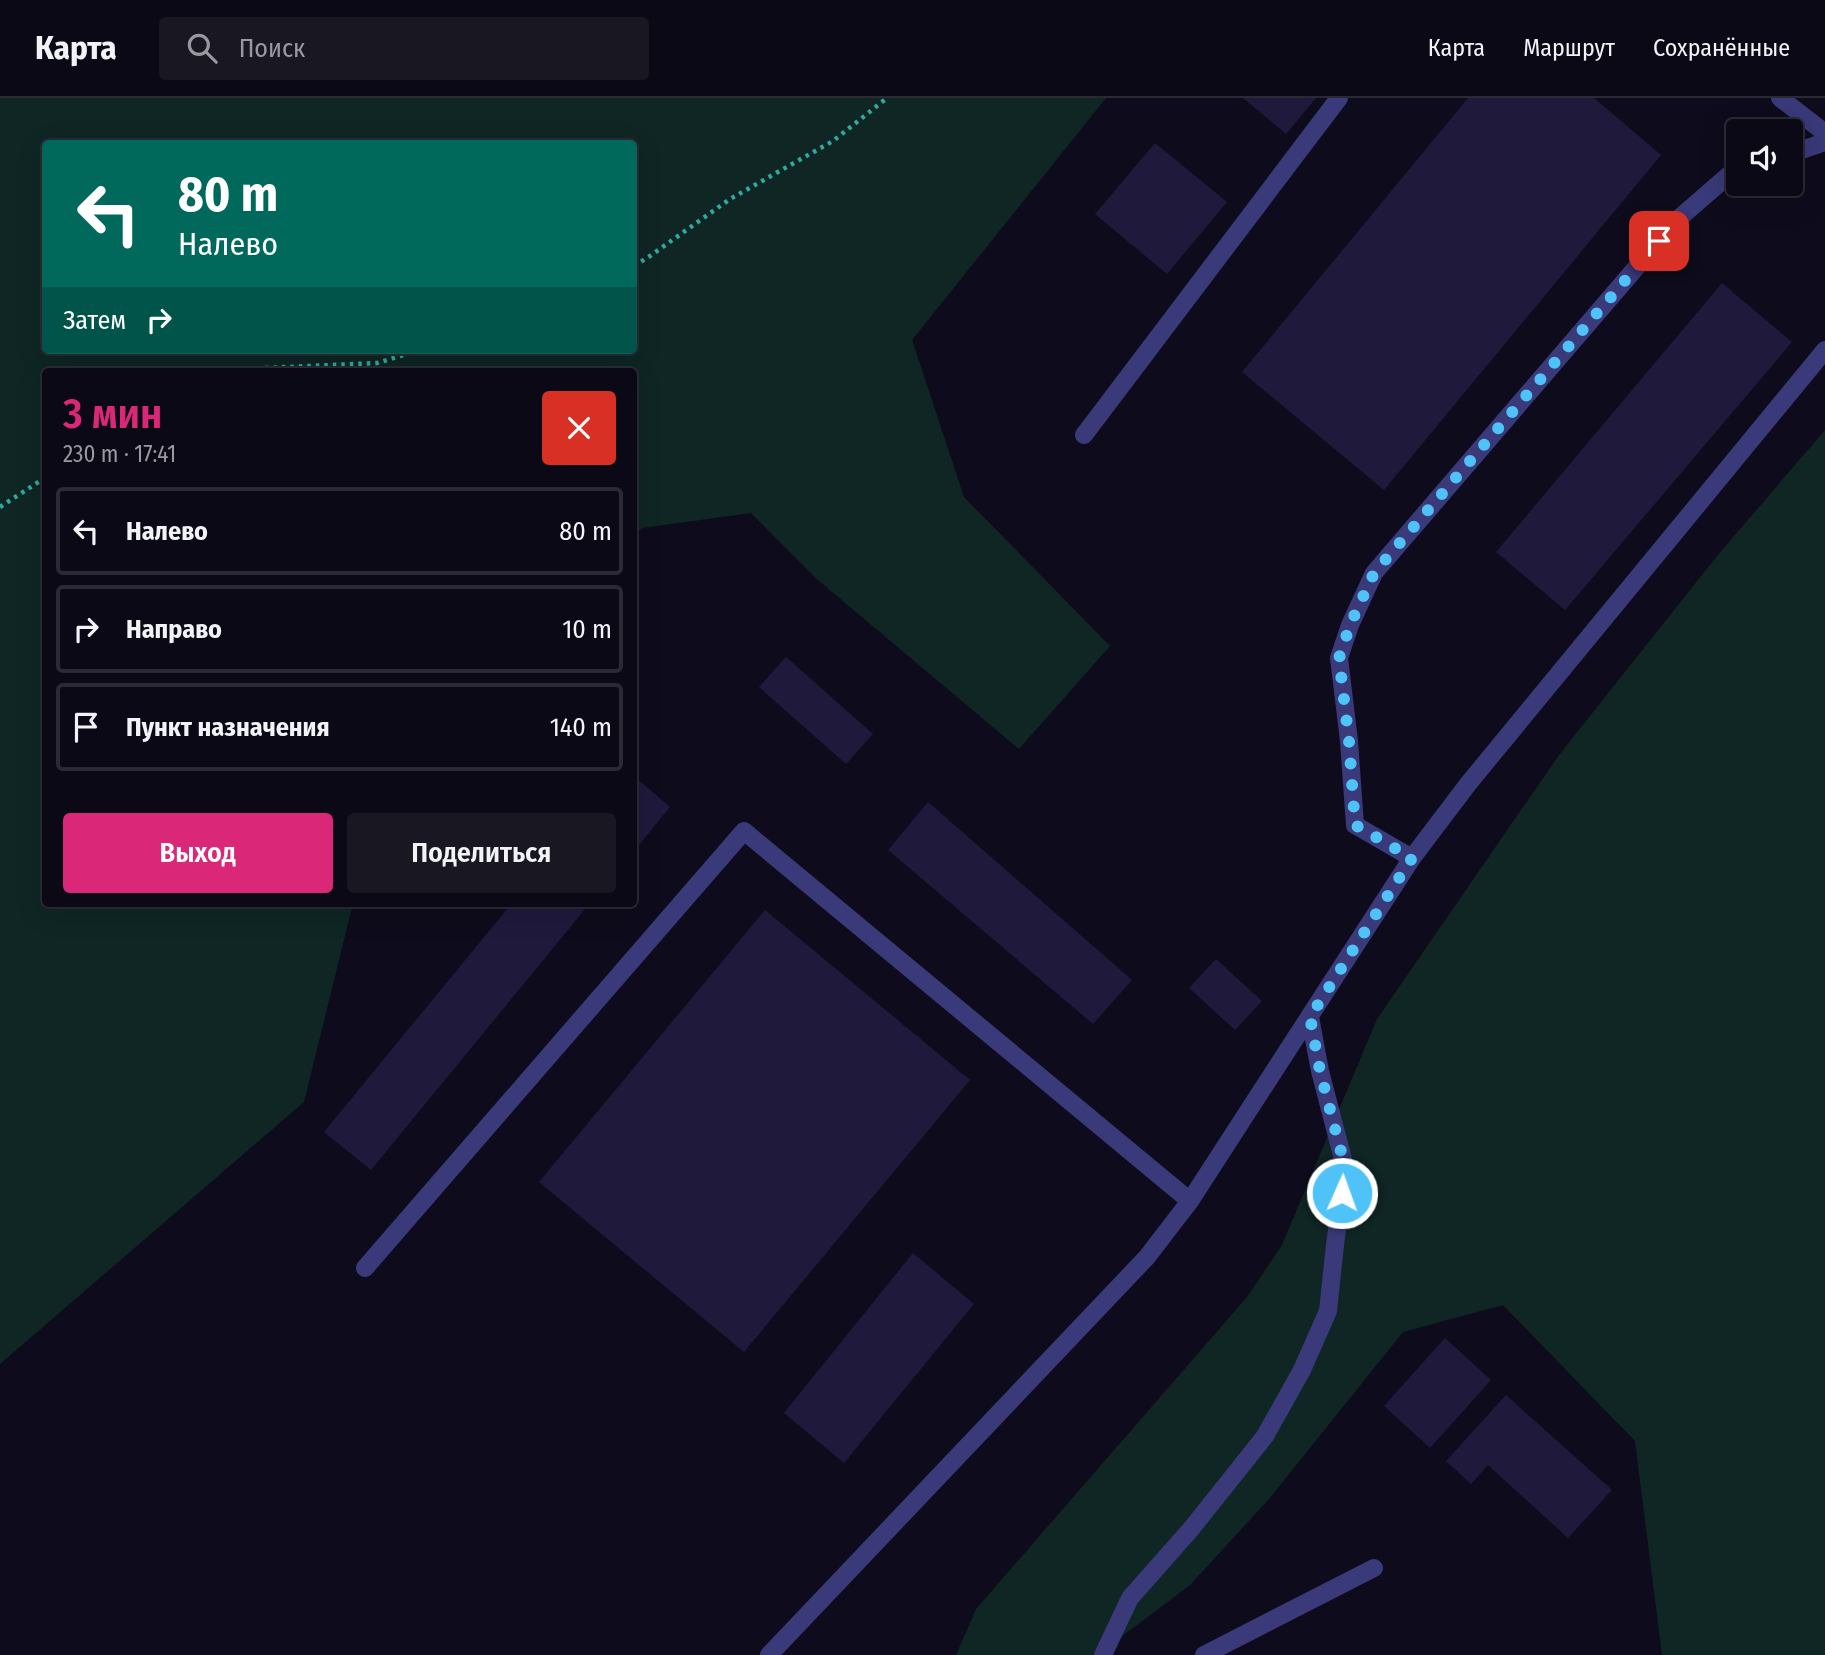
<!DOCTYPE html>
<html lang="ru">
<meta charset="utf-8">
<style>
:root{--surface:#0a0915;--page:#181722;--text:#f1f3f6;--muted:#999aa0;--line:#2a2a34;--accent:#db2777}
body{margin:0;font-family:"Fira Sans Condensed",sans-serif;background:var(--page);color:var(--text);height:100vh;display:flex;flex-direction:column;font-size:26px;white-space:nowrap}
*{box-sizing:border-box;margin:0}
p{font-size:23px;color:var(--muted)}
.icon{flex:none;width:38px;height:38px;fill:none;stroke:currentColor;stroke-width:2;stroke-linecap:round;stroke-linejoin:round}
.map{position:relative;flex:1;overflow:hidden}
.drawer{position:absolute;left:42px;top:270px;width:595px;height:539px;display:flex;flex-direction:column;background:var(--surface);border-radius:7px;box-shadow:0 7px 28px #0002,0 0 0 2px var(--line)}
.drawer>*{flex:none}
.hud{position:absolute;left:42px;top:42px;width:595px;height:214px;border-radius:7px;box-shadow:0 7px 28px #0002,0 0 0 2px var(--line);background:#00695c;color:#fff;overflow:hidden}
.tools{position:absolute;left:1726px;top:21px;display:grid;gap:14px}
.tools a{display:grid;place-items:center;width:77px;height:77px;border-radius:7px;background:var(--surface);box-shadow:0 7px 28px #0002,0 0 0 2px var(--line);font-size:35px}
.pin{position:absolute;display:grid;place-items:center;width:60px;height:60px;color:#fff;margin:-30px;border-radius:14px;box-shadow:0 4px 10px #0006}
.me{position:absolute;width:77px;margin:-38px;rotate:2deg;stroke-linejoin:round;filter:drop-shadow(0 0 5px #0008)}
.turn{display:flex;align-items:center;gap:24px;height:147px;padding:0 21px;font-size:32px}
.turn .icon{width:91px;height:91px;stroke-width:2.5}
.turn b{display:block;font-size:49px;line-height:60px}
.then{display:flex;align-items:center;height:66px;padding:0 21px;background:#0003;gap:14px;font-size:26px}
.round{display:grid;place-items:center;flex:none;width:74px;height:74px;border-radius:7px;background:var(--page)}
.overview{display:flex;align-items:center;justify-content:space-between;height:119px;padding:0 21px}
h1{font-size:42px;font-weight:600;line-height:52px;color:var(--accent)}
.button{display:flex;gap:14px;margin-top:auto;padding:14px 21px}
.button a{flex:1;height:80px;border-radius:7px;background:var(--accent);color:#fff;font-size:28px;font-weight:600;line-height:80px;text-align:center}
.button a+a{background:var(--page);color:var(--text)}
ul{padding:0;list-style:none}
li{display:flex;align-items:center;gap:21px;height:88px;margin:0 14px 10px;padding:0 7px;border:4px solid var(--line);border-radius:7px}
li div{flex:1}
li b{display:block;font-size:26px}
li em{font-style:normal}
header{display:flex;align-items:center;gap:42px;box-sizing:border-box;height:98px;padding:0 35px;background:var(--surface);border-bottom:2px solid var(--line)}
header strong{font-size:33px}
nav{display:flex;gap:38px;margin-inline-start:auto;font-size:24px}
.search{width:490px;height:63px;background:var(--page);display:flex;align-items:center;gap:18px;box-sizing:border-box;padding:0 24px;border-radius:7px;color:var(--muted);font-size:26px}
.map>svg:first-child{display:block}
.green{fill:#0f2624;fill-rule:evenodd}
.building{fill:#1f193c}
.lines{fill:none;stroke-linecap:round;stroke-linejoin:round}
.path{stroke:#31a99f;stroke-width:4.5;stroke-dasharray:3.5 5;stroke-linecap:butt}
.minor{stroke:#3a3979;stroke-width:18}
.route{stroke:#4fc3f7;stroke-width:12;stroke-dasharray:0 21.6}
</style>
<header>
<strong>Карта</strong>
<div class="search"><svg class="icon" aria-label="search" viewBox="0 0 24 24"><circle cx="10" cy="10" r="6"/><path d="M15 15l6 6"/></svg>Поиск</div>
<nav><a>Карта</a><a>Маршрут</a><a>Сохранённые</a></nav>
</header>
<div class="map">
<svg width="1825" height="1557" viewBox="0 0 1825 1557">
<rect width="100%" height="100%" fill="#0e0c1c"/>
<path class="green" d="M 0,0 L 1106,0 L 912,242 L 964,399 L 1110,548 L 1019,651 L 819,483 L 751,415 L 642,430 L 634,437 L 634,273 L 46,273 L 46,805 L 353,805 L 304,1004 L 0,1266 ZM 46,46 L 634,46 L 634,252 L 46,252 Z
M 1825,332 L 1825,1557 L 1662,1557 L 1635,1343 L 1503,1207 L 1403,1234 L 1269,1401 L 1190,1487 L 1097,1557 L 956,1557 L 976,1511 L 1247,1199 L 1282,1147 L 1377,921 L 1559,657 L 1717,458 Z"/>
<path class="building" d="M 1243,0 L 1316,0 L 1286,36 Z
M 1468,0 L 1594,0 L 1661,57 L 1384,392 L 1242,274 Z
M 1155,45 L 1227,104 L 1167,176 L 1095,116 Z
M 1722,185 L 1792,244 L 1565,512 L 1496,454 Z
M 786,559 L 873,636 L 846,666 L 759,589 Z
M 634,678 L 670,709 L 634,753 Z
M 928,704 L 1132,882 L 1093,926 L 888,752 Z
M 512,805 L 590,805 L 371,1072 L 324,1034 Z
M 765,812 L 970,982 L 744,1254 L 539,1084 Z
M 1216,861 L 1262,903 L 1235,932 L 1189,890 Z
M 913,1155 L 974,1206 L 844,1365 L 784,1315 Z
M 1445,1240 L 1491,1282 L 1430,1350 L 1384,1308 Z
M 1506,1297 L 1612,1392 L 1568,1440 L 1488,1367 L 1471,1386 L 1446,1363 Z"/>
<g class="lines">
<path class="path" d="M 634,168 L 650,158 L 730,101 L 833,43 L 887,0
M 240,273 L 243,271 L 377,265 L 420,252
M 0,409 L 46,379"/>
<path class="minor" d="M 1780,0 L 1825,35
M 1790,56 L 1825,44
M 1084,337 L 1339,0
M 1412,760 L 1355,727 L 1349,643 L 1339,560 L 1350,527 L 1374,475 L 1677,122 L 1730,76 L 1738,73
M 365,1170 L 744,733 L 1190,1103
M 769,1557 L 1147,1159 L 1190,1103 L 1412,760 L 1468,686 L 1825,252
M 1103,1557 L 1130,1500 L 1191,1431 L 1265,1338 L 1302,1272 L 1328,1213 L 1335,1147 L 1345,1069 L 1320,973 L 1310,919
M 1204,1557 L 1374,1470"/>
</g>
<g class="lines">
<path class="route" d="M 1342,1095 L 1345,1069 L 1320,973 L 1310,919 L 1412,760 L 1355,727 L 1349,643 L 1339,560 L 1350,527 L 1374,475 L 1659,143"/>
</g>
</svg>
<div class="tools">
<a><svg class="icon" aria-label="sound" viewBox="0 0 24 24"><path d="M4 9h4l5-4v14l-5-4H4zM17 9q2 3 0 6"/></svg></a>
</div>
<div class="pin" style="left:1659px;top:143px;background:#d93025"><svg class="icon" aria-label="arrive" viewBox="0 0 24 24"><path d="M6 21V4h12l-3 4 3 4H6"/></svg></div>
<svg class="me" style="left:1342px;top:1095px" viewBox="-20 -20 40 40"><circle r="17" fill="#4fc3f7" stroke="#fff" stroke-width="3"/><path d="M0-11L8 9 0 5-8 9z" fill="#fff"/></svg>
<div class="hud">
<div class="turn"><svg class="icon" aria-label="left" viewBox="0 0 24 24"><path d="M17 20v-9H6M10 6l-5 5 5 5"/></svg><div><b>80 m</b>Налево</div></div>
<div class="then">Затем<svg class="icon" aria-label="right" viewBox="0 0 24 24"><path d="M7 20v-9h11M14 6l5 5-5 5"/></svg></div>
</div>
<section class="drawer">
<div class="overview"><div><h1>3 мин</h1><p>230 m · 17:41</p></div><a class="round" style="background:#d93025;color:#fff"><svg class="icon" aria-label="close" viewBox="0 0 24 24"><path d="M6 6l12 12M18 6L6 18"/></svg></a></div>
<ul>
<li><svg class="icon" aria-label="left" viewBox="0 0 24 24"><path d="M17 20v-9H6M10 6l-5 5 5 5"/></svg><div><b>Налево</b></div><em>80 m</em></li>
<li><svg class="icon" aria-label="right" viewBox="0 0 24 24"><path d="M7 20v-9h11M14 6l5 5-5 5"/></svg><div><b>Направо</b></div><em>10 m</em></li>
<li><svg class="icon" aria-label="arrive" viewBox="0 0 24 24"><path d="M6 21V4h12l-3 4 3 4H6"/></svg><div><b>Пункт назначения</b></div><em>140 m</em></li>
</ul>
<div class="button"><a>Выход</a><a>Поделиться</a></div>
</section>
</div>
